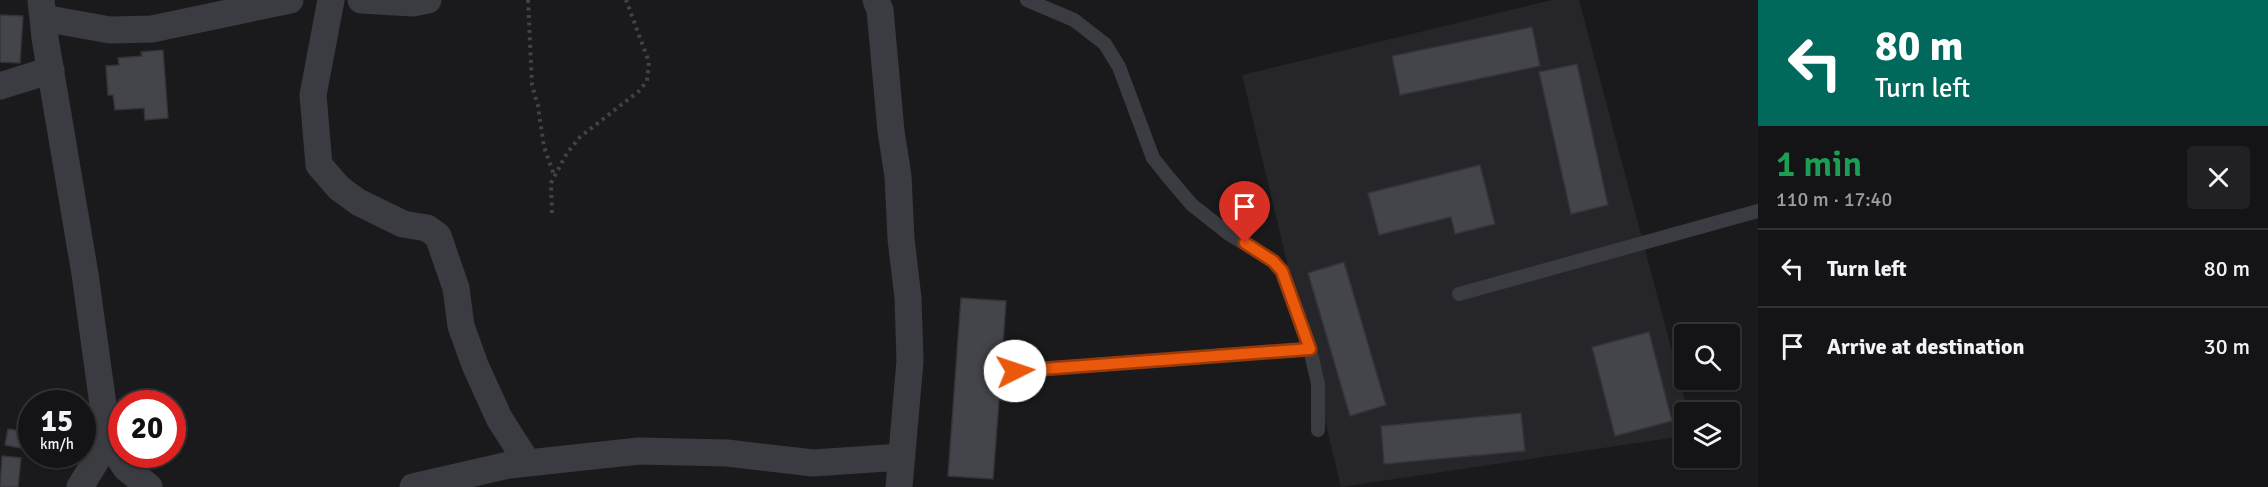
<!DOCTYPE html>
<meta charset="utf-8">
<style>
:root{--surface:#141416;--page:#212123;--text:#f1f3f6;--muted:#9d9ea1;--line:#333335}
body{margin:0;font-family:Signika,sans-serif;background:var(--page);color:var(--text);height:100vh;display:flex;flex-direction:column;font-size:22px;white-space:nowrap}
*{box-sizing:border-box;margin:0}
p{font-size:20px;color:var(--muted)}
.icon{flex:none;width:33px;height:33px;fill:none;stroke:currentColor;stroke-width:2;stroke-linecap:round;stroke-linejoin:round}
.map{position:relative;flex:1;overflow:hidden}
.sheet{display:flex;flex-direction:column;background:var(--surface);width:510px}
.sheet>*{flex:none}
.top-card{background:#00695c;color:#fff;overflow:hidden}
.fabs{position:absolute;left:1674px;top:324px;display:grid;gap:12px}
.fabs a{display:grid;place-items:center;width:66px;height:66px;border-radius:6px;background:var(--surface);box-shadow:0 2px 4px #0004,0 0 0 2px var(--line);font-size:30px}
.speed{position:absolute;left:18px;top:390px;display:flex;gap:12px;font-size:30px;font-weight:700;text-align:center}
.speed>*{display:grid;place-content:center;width:78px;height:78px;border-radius:50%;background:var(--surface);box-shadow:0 2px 4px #0004,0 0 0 2px var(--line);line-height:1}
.speed small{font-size:15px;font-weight:400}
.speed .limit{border:9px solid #d22;background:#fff;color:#111}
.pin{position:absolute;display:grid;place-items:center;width:51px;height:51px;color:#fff;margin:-62px -26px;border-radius:50% 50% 50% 0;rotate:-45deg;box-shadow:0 0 6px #0007}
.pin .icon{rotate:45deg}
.me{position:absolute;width:66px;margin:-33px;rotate:86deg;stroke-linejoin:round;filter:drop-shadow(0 0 4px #0008)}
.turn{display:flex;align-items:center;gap:21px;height:126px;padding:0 18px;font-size:27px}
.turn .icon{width:78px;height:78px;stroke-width:2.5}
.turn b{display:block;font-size:42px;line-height:51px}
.round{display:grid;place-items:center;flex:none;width:63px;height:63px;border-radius:6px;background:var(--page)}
.head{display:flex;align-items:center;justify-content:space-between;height:102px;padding:0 18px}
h1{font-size:36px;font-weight:600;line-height:45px;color:#1e9e55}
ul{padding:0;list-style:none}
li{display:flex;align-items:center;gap:18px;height:78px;padding:0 18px;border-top:2px solid var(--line)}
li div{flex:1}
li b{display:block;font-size:22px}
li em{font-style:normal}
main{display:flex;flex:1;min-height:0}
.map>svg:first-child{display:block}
.built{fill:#26262a}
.building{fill:#44454a;stroke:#343439;stroke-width:1.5}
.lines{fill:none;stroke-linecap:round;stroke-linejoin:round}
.path{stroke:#414349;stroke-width:4;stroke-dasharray:3 4.5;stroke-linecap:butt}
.service{stroke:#3b3c42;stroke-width:14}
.minor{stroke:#3b3c42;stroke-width:27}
.route-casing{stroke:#983908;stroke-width:15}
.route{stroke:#ea580c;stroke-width:10}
</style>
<main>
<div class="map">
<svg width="1758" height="487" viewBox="0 0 1758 487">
<rect width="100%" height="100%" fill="#1a1a1d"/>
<path class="built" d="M 1552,0 L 1579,0 L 1688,412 L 1684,412 L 1684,436 L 1341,487 L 1242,75 Z"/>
<path class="building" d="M 0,15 L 23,16 L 20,63 L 0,62 Z
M 1532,27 L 1540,66 L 1400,95 L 1392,56 Z
M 163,50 L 168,118 L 145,120 L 144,108 L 115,110 L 113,95 L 108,95 L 106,66 L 119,65 L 118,58 L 142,56 L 141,52 Z
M 1577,64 L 1608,205 L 1571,214 L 1539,72 Z
M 1480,165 L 1495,224 L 1455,234 L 1451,217 L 1379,235 L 1368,193 Z
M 1344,262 L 1386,405 L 1350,416 L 1308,273 Z
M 961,298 L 1006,301 L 1000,388 L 1005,388 L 1004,401 L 999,400 L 993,479 L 948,476 Z
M 1649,332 L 1672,421 L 1615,436 L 1592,347 Z
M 1521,413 L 1525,451 L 1384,464 L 1381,426 Z
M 8,429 L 32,433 L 32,450 L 5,445 Z
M 2,456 L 21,458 L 18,487 L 0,487 Z"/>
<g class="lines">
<path class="path" d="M 528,0 L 532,85 L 538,106 L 544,147 L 554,175
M 552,213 L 551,183 L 567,153 L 580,137 L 639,91 L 647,81 L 649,62 L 626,0"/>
<path class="service" d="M 1027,0 L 1074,20 L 1105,44 L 1119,67 L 1153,158 L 1169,178 L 1192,205 L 1229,234 L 1273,261 L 1282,271 L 1310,349 L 1318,384 L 1318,430
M 1459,294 L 1758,211
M 1015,371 L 1310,349"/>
<path class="minor" d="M 41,0 L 45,38 L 85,274 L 108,441 L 126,468 L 149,487
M 331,0 L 313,95 L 319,165 L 339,188 L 358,202 L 403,224 L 427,228 L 438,236 L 456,288 L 461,326 L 475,365 L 499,418 L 527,462
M 361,0 L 413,3 L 428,0
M 876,0 L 880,10 L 891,131 L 898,176 L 901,239 L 908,298 L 910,361 L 899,487
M 43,18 L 110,30 L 152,29 L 290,0
M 0,86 L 51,70
M 80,487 L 108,441
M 413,487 L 509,465 L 639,451 L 727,453 L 813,463 L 902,457"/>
</g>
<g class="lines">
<defs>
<path id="route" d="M 1015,371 L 1310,349 L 1282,271 L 1273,261 L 1245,243"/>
</defs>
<use href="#route" class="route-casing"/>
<use href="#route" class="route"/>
</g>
</svg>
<div class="fabs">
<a><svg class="icon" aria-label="search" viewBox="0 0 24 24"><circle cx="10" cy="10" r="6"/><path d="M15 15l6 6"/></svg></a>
<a><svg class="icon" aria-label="layers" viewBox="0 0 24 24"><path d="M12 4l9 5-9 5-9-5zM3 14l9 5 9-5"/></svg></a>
</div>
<div class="speed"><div>15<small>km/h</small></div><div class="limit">20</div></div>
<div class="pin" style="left:1245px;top:243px;background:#d93025"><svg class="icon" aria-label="arrive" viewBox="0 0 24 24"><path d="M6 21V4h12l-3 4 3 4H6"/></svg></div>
<svg class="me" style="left:1015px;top:371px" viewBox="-20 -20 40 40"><circle r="19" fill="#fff"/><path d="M0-13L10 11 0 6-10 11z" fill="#ea580c"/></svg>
</div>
<section class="sheet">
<div class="top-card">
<div class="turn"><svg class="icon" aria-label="left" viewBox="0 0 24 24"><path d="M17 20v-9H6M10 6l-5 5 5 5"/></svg><div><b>80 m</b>Turn left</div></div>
</div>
<div class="head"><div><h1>1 min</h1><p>110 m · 17:40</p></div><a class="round"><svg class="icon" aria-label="close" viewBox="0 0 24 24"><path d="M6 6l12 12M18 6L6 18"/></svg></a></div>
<ul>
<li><svg class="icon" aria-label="left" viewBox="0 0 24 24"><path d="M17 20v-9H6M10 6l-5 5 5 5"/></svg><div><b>Turn left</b></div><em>80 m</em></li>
<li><svg class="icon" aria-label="arrive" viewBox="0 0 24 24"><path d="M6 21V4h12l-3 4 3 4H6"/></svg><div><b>Arrive at destination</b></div><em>30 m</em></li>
</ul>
</section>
</main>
